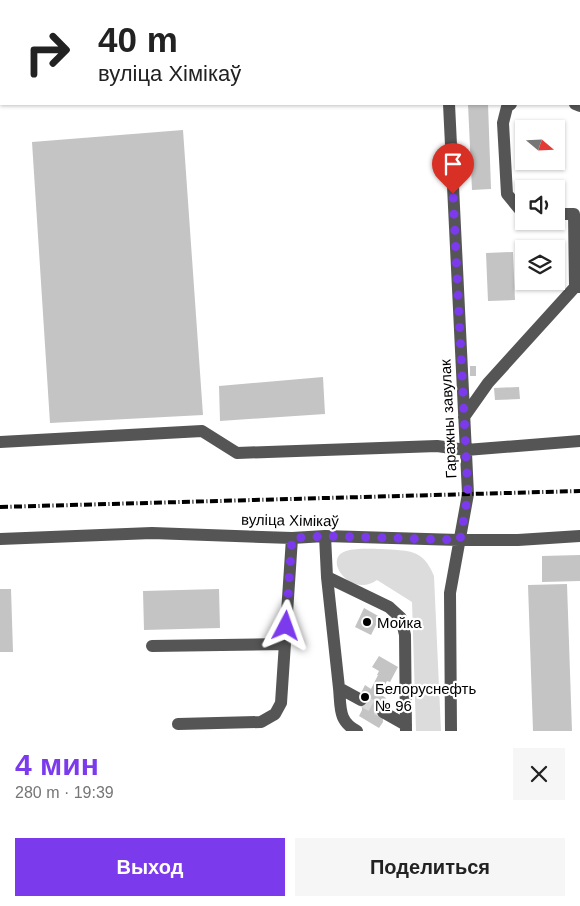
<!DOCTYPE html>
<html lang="ru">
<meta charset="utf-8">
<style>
:root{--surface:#fff;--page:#f6f6f6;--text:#222;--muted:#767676;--accent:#7c3aed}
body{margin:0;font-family:Helvetica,sans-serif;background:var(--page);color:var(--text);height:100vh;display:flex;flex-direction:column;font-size:19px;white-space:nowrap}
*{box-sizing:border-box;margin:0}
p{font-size:16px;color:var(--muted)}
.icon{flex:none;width:28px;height:28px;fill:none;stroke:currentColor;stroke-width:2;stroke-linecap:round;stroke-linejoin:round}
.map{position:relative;height:731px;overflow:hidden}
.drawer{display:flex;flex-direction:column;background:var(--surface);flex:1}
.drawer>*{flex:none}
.banner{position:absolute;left:0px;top:0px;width:580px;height:105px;box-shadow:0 1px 4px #0004;background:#fff;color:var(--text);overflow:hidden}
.needle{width:32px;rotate:109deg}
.fabs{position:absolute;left:515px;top:120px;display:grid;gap:10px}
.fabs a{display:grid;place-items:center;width:50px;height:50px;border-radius:0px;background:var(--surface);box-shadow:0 1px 4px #0004;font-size:25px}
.pin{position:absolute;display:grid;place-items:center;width:42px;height:42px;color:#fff;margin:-51px -21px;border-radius:50% 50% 50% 0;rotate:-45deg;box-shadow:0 0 5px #0007}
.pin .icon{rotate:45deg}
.me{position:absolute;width:55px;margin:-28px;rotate:4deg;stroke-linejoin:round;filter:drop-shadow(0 0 4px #0008)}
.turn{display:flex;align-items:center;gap:18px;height:105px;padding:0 15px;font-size:22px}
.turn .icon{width:65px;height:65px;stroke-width:2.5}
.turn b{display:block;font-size:35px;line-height:42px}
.round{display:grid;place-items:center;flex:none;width:52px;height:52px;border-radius:0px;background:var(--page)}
.overview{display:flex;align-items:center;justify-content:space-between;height:85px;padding:0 15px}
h1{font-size:30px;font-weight:600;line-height:38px;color:var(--accent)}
.action{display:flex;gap:10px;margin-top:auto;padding:10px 15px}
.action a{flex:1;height:58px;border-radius:0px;background:var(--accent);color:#fff;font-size:20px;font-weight:600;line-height:58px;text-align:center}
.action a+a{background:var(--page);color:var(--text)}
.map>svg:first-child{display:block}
.green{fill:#dcdcdc}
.building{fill:#c4c4c4}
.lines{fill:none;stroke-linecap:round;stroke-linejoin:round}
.minor-tunnel{stroke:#d9d9d9;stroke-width:12;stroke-dasharray:12 6;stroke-linecap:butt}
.minor{stroke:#555;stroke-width:12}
.rail{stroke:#000;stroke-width:4;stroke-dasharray:8 2.5 1 2.5;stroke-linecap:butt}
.route{stroke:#7c3aed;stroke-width:9;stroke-dasharray:0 16.2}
.poi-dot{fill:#000;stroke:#fff;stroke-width:2}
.labels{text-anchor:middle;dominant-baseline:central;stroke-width:4.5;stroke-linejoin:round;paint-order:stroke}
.street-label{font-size:15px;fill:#000;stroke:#fff}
.poi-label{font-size:15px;fill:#000;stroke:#fff;text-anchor:start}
</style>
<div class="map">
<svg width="580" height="731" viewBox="0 0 580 731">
<rect width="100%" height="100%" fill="#fff"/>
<path class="green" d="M 381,549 C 408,551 423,548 434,576 L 441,731 L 416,731 L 412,602 L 377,580 C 352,599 321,559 346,551 C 356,548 371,549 381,549 Z"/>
<path class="building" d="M 468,104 L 488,104 L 491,189 L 472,190 Z
M 183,130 L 203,415 L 50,423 L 32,142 Z
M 513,252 L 515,300 L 488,301 L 486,253 Z
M 470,366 L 476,366 L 476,376 L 470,376 Z
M 323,377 L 325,414 L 220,421 L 219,386 Z
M 519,387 L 520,399 L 495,400 L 494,388 Z
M 580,555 L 580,581 L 542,582 L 542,556 Z
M 567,584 L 572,731 L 533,731 L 528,585 Z
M 0,589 L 11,589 L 13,652 L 0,652 Z
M 219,589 L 220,628 L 144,630 L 143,591 Z
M 364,608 L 380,617 L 371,635 L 355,627 Z
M 379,656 L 398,667 L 390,682 L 387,681 L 380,694 L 386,698 L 382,703 L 383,722 L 379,728 L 359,716 L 362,710 L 361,693 L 365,685 L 371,689 L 378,675 L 377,675 L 379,671 L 372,667 Z"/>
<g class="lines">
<path class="minor-tunnel" d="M 361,700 L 383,712"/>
<path class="minor" d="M 444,0 L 444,1
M 449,104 L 468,494 L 450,593 L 451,731
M 511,104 L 507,107 L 503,123 L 507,194 L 521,211 L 524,212
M 575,104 L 580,106
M 556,214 L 574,214 L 575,287
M 464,417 L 488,383 L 575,287 L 580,287
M 0,442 L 202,431 L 237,453 L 437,446 L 466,450 L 580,441
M 325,536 L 327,577 L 339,688 L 361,700
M 0,539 L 152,533 L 292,538 L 325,536 L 459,540 L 518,540 L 580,536
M 327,577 L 389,607 L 401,618 L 405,635 L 406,731
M 152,646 L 284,644
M 339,688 C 341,708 338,721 357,731
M 383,712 L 406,725
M 178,724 L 261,722 L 275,714 L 281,703 L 292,538"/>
<path class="rail" d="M 0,507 L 580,491"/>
</g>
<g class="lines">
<path class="route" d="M 286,626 L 292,538 L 325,536 L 460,540 L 468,494 L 453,194"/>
</g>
<g class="poi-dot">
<circle cx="367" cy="622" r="5"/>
<circle cx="365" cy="697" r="5"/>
</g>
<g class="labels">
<g class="street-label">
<text transform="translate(448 419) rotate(-93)">Гаражны завулак</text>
<text transform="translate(290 520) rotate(1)">вуліца Хімікаў</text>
</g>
<g class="poi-label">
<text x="377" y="622">Мойка</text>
<text x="375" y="688">Белоруснефть<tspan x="375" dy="17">№ 96</tspan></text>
</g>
</g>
</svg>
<div class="fabs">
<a><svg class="needle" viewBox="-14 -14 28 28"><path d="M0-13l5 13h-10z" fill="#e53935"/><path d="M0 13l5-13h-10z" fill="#767676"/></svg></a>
<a><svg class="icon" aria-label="sound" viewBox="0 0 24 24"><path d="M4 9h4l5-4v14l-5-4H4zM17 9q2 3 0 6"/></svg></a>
<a><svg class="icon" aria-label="layers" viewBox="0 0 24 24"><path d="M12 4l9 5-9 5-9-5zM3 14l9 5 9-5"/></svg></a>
</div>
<div class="pin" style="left:453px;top:194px;background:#d93025"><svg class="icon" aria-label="arrive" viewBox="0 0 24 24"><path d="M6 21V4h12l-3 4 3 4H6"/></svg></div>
<svg class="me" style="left:286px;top:626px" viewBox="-20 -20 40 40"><path d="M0-17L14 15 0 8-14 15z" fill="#7c3aed" stroke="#fff" stroke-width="4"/></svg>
<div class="banner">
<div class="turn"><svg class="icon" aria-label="right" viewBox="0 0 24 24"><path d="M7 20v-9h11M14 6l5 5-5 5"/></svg><div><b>40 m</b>вуліца Хімікаў</div></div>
</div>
</div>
<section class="drawer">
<div class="overview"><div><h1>4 мин</h1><p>280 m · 19:39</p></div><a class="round"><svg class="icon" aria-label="close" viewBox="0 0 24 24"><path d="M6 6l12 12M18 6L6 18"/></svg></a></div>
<div class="action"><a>Выход</a><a>Поделиться</a></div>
</section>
